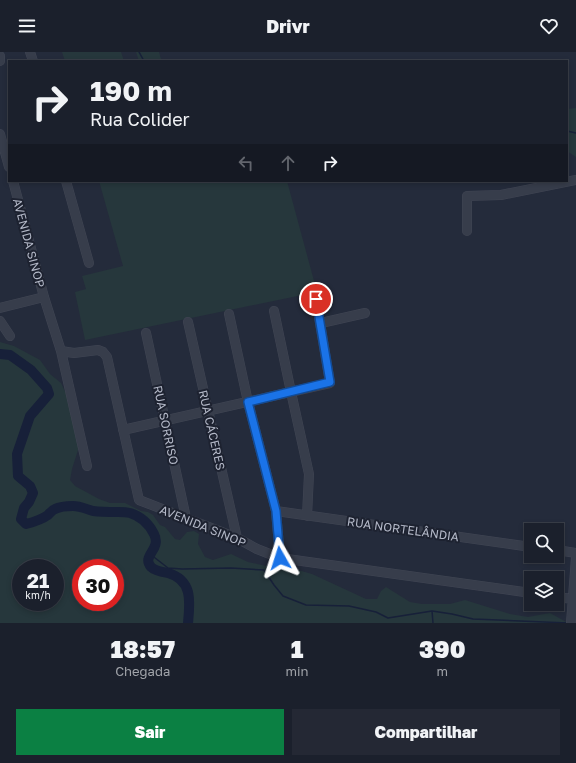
<!DOCTYPE html>
<html lang="pt">
<meta charset="utf-8">
<style>
:root{--surface:#1b202c;--page:#242834;--text:#f1f3f6;--muted:#a0a3a9;--line:#393e48;--accent:#0b8043}
body{margin:0;font-family:"Golos Text",sans-serif;background:var(--page);color:var(--text);height:100vh;display:flex;flex-direction:column;font-size:15px;white-space:nowrap}
*{box-sizing:border-box;margin:0}
p{font-size:13px;color:var(--muted)}
.icon{flex:none;width:22px;height:22px;fill:none;stroke:currentColor;stroke-width:2;stroke-linecap:round;stroke-linejoin:round}
.map{position:relative;height:571px;overflow:hidden}
.side{display:flex;flex-direction:column;background:var(--surface);flex:1}
.side>*{flex:none}
.hud{position:absolute;left:8px;top:8px;width:560px;height:122px;border-radius:0px;box-shadow:0 2px 6px #0003,0 0 0 1px var(--line);background:#1b202c;color:var(--text);overflow:hidden}
.controls{position:absolute;left:524px;top:471px;display:grid;gap:8px}
.controls a{display:grid;place-items:center;width:40px;height:40px;border-radius:0px;background:var(--surface);box-shadow:0 2px 6px #0003,0 0 0 1px var(--line);font-size:20px}
.speed{position:absolute;left:12px;top:507px;display:flex;gap:8px;font-size:20px;font-weight:700;text-align:center}
.speed>*{display:grid;place-content:center;width:52px;height:52px;border-radius:50%;background:var(--surface);box-shadow:0 2px 6px #0003,0 0 0 1px var(--line);line-height:1}
.speed small{font-size:10px;font-weight:400}
.speed .limit{border:6px solid #d22;background:#fff;color:#111}
.pin{position:absolute;display:grid;place-items:center;width:34px;height:34px;color:#fff;margin:-17px;border:2px solid #fff;border-radius:50%;box-shadow:0 1px 4px #0007}
.me{position:absolute;width:44px;margin:-22px;rotate:354deg;stroke-linejoin:round;filter:drop-shadow(0 0 3px #0008)}
.turn{display:flex;align-items:center;gap:14px;height:84px;padding:0 16px;font-size:18px}
.turn .icon{width:52px;height:52px;stroke-width:2.5}
.turn b{display:block;font-size:28px;line-height:34px}
.lanes{display:flex;align-items:center;height:38px;padding:0 16px;background:#0003;justify-content:center;gap:20px;direction:ltr}
.lanes .off{opacity:.35}
.eta{display:flex;justify-content:space-evenly;align-items:center;height:68px;text-align:center}
.eta b{font-size:24px;font-weight:800;line-height:28px}
.cta{display:flex;gap:8px;margin-top:auto;padding:8px 16px}
.cta a{flex:1;height:46px;border-radius:0px;background:var(--accent);color:#fff;font-size:16px;font-weight:800;line-height:46px;text-align:center}
.cta a+a{background:var(--page);color:var(--text)}
header{display:flex;justify-content:space-between;align-items:center;height:52px;padding:0 16px;background:var(--surface);font-size:18px;font-weight:800}
.map>svg:first-child{display:block}
.green{fill:#26373c;fill-rule:evenodd}
.lines{fill:none;stroke-linecap:round;stroke-linejoin:round}
.stream{stroke:#172039;stroke-width:1.5}
.river{stroke:#172039;stroke-width:10}
.minor-casing{stroke:#414654;stroke-width:10}
.minor{stroke:#373d4b;stroke-width:9}
.route-casing{stroke:#114b97;stroke-width:10}
.route{stroke:#1a73e8;stroke-width:7}
.labels{text-anchor:middle;dominant-baseline:central;stroke-width:4;stroke-linejoin:round;paint-order:stroke}
.street-label{font-size:12px;fill:#b3b8c7;stroke:#1d2230}
</style>
<header><svg class="icon" aria-label="menu" viewBox="0 0 24 24"><path d="M4 6h16M4 12h16M4 18h16"/></svg>Drivr<svg class="icon" aria-label="heart" viewBox="0 0 24 24"><path d="M12 20l-8-8c-3-5 5-10 8-4 3-6 11-1 8 4z"/></svg></header>
<div class="map">
<svg width="576" height="571" viewBox="0 0 576 571">
<rect width="100%" height="100%" fill="#242b3b"/>
<path class="green" d="M 62,0 L 121,0 L 124,9 L 65,9 Z
M 136,0 L 159,0 L 161,7 L 177,9 L 139,9 Z
M 576,56 L 576,105 L 567,99 L 567,57 Z
M 99,129 L 287,129 L 317,240 L 85,288 L 75,240 L 86,237 L 82,224 L 123,214 Z
M 0,290 L 14,294 L 40,308 L 50,322 L 61,331 L 72,354 L 79,395 L 72,417 L 70,428 L 75,434 L 99,447 L 110,451 L 125,451 L 141,459 L 148,460 L 153,463 L 160,473 L 165,475 L 175,487 L 180,488 L 187,480 L 194,479 L 199,482 L 198,492 L 205,505 L 213,508 L 231,502 L 248,510 L 280,517 L 298,518 L 312,522 L 366,547 L 377,547 L 381,539 L 386,535 L 410,550 L 422,552 L 450,552 L 465,548 L 510,562 L 528,565 L 550,561 L 568,571 L 0,571 ZM 21,516 L 55,516 L 55,550 L 21,550 ZM 81,516 L 115,516 L 115,550 L 81,550 Z"/>
<g class="lines">
<path class="stream" d="M 139,0 L 144,9
M 567,79 L 576,81
M 150,502 L 168,516 L 182,517 L 231,516 L 264,518 L 274,533 L 283,544 L 306,553 L 349,554 L 376,560 L 388,566 L 432,559 L 452,562 L 473,567 L 568,571
M 432,559 L 433,571"/>
<path class="river" d="M 0,302 L 10,303 L 31,318 L 47,336 L 49,342 L 30,364 L 17,402 L 18,424 L 30,434 L 33,441 L 29,450 L 24,456 L 21,467 L 26,472 C 34,470 41,468 48,463 C 50,461 52,458 55,457 C 59,455 68,454 73,454 C 80,454 86,457 93,459 C 101,460 110,460 118,460 C 122,460 126,460 130,461 C 140,464 149,472 154,482 C 162,498 141,503 151,515 C 155,519 162,520 168,521 C 193,528 190,550 188,571"/>
<defs>
<path id="minor" d="M 30,0 L 33,9
M 0,4 L 0,9
M 0,82 L 9,115
M 13,129 L 44,245 L 61,299 L 87,414
M 66,129 L 89,211
M 467,179 L 467,144 L 501,143 L 576,128
M 0,256 L 44,245
M 274,259 L 291,340 L 309,422 L 307,464
M 229,262 L 248,350 L 276,459 L 280,506
M 0,269 L 10,284
M 188,270 L 237,486
M 321,271 L 365,261
M 146,281 L 186,466
M 61,299 L 74,301 L 98,298 L 103,300 L 107,305 L 139,448 L 237,486 L 257,497 L 280,506 L 531,541
M 123,378 L 330,331 L 316,247
M 276,459 L 531,495
M 557,498 L 576,501
M 557,545 L 573,547
M 571,571 L 576,506"/>
</defs>
<use href="#minor" class="minor-casing"/>
<use href="#minor" class="minor"/>
</g>
<g class="lines">
<defs>
<path id="route" d="M 280,506 L 276,459 L 248,350 L 330,330 L 316,247"/>
</defs>
<use href="#route" class="route-casing"/>
<use href="#route" class="route"/>
</g>
<g class="labels">
<g class="street-label">
<text transform="translate(29 191) rotate(75)">AVENIDA SINOP</text>
<text transform="translate(166 373) rotate(78)">RUA SORRISO</text>
<text transform="translate(212 378) rotate(77)">RUA CÁCERES</text>
<text transform="translate(203 474) rotate(22)">AVENIDA SINOP</text>
<text transform="translate(403 477) rotate(8)">RUA NORTELÂNDIA</text>
</g>
</g>
</svg>
<div class="controls">
<a><svg class="icon" aria-label="search" viewBox="0 0 24 24"><circle cx="10" cy="10" r="6"/><path d="M15 15l6 6"/></svg></a>
<a><svg class="icon" aria-label="layers" viewBox="0 0 24 24"><path d="M12 4l9 5-9 5-9-5zM3 14l9 5 9-5"/></svg></a>
</div>
<div class="speed"><div>21<small>km/h</small></div><div class="limit">30</div></div>
<div class="pin" style="left:316px;top:247px;background:#d93025"><svg class="icon" aria-label="arrive" viewBox="0 0 24 24"><path d="M6 21V4h12l-3 4 3 4H6"/></svg></div>
<svg class="me" style="left:280px;top:506px" viewBox="-20 -20 40 40"><path d="M0-17L14 15 0 8-14 15z" fill="#1a73e8" stroke="#fff" stroke-width="4"/></svg>
<div class="hud">
<div class="turn"><svg class="icon" aria-label="right" viewBox="0 0 24 24"><path d="M7 20v-9h11M14 6l5 5-5 5"/></svg><div><b>190 m</b>Rua Colider</div></div>
<div class="lanes"><svg class="icon off" aria-label="left" viewBox="0 0 24 24"><path d="M17 20v-9H6M10 6l-5 5 5 5"/></svg><svg class="icon off" aria-label="ahead" viewBox="0 0 24 24"><path d="M12 20V5M6 11l6-6 6 6"/></svg><svg class="icon" aria-label="right" viewBox="0 0 24 24"><path d="M7 20v-9h11M14 6l5 5-5 5"/></svg></div>
</div>
</div>
<section class="side">
<div class="eta">
<div><b>18:57</b><p>Chegada</p></div>
<div><b>1</b><p>min</p></div>
<div><b>390</b><p>m</p></div>
</div>
<div class="cta"><a>Sair</a><a>Compartilhar</a></div>
</section>
